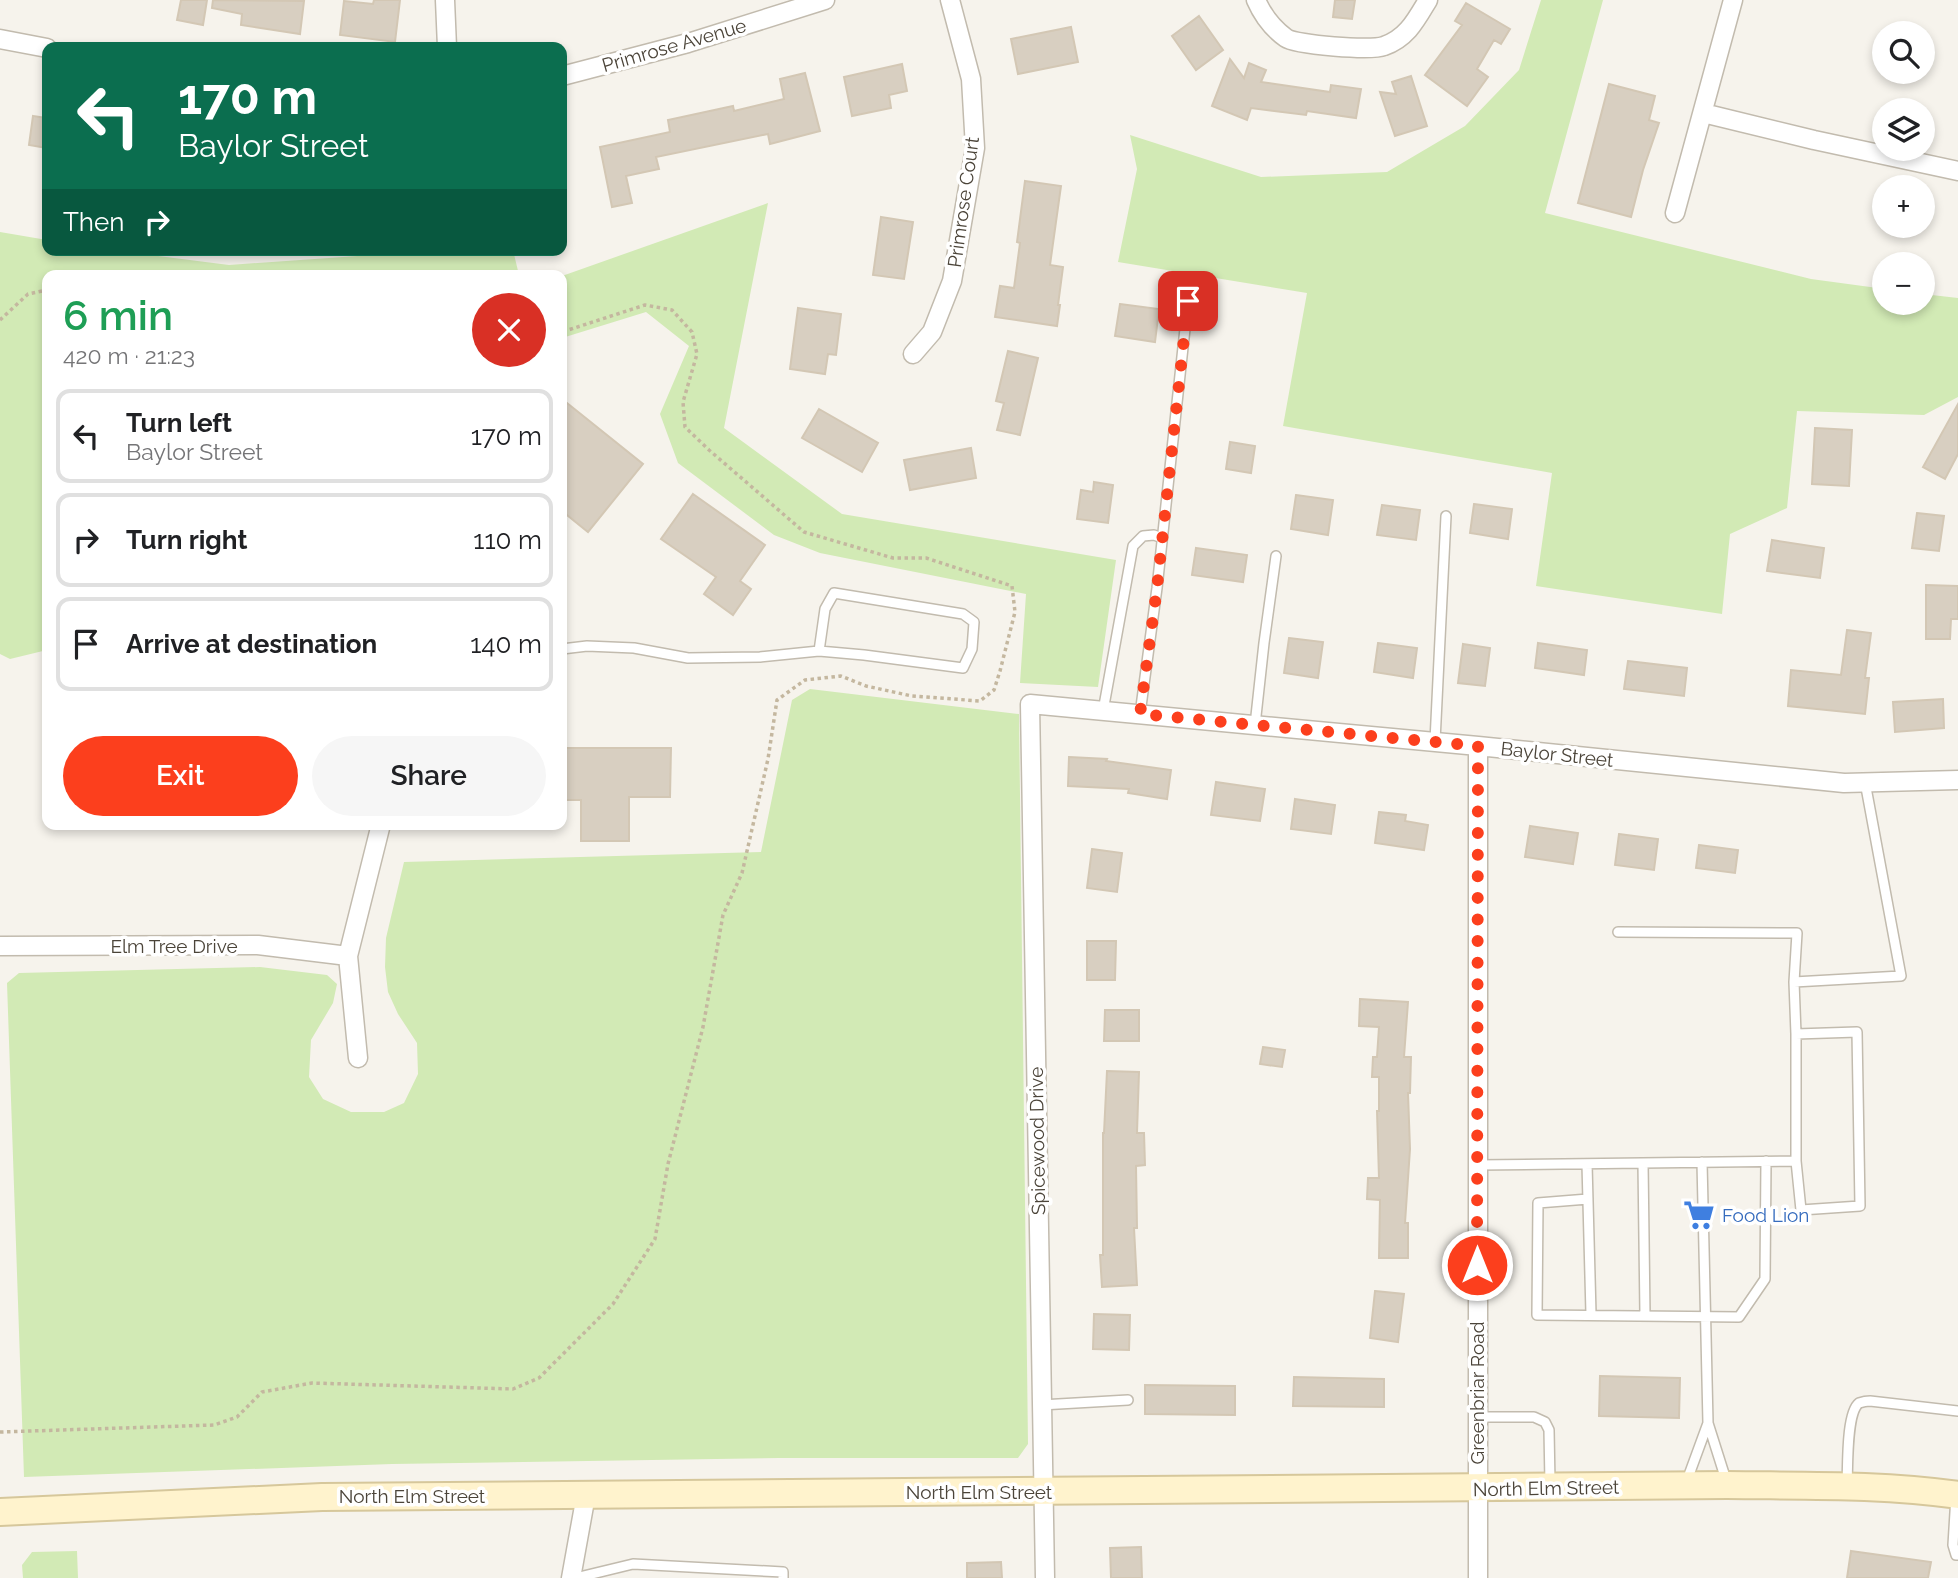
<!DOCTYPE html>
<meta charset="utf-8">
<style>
:root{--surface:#fff;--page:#f6f6f6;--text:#202124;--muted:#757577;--line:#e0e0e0;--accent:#fc3f1d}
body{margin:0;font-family:Raleway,sans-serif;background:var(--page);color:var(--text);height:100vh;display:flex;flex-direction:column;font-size:26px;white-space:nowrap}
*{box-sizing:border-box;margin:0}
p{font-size:23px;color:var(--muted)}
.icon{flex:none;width:38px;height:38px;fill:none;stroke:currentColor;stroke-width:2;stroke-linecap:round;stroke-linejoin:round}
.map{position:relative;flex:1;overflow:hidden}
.drawer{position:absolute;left:42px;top:270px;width:525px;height:560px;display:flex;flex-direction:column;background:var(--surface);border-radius:14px;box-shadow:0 4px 10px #0003}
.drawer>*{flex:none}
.banner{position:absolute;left:42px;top:42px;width:525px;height:214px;border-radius:14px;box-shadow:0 4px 10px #0003;background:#0b6e4f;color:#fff;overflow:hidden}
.tools{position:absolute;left:1872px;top:21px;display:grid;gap:14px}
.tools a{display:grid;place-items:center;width:63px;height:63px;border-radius:50%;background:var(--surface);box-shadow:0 4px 10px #0003;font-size:35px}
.pin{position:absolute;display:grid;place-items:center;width:60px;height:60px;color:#fff;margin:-30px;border-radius:14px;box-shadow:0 4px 10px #0006}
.me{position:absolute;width:77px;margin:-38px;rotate:0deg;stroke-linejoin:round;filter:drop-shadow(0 0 5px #0008)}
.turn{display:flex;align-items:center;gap:24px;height:147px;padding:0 21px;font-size:32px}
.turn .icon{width:91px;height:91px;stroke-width:2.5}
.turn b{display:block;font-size:49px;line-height:60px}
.then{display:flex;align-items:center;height:66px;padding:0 21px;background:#0003;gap:14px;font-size:26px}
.round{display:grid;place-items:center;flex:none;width:74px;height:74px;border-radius:37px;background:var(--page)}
.head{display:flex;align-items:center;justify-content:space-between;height:119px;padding:0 21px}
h1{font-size:42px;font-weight:600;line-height:52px;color:#1e9e55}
.primary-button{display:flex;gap:14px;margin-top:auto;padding:14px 21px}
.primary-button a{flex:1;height:80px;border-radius:42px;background:var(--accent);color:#fff;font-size:28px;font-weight:600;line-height:80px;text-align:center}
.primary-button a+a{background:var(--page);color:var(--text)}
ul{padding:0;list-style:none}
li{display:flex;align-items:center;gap:21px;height:94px;margin:0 14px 10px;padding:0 7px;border:4px solid var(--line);border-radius:14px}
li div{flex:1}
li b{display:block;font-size:26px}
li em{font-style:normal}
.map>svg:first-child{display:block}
.green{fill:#d2eab5}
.building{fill:#d8cfc1;stroke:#d3c7b4;stroke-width:2}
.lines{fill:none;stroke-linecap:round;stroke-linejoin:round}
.service-casing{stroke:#c2bbae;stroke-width:12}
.minor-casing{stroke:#c2bbae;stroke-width:21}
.secondary-casing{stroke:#d6c79b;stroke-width:30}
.path{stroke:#c4b79f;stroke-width:3.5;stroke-dasharray:3.5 3.5;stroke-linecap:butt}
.service{stroke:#fff;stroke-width:9}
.minor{stroke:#fff;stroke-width:18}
.secondary{stroke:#fff3cd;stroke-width:26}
.route{stroke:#fc3f1d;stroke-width:12;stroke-dasharray:0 21.6}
.labels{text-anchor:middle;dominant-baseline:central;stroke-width:7;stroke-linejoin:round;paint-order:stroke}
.street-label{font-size:19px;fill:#4b4439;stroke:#fff}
.shop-label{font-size:19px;fill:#366cbe;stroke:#fff;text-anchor:start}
</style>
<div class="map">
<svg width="1958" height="1578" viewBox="0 0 1958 1578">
<rect width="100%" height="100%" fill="#f6f3ec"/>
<path class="green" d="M 1541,0 L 1603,0 L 1545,213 L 1811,279 L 1885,289 L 1885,303 L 1923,303 L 1923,294 L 1958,298 L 1958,397 L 1924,415 L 1797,411 L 1787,508 L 1730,534 L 1722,614 L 1536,586 L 1552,473 L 1283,426 L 1307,293 L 1118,262 L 1137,169 L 1130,135 L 1261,177 L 1387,172 L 1465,126 L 1519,70 Z
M 768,203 L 724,428 L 842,514 L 1116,560 L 1098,687 L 1020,683 L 1026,594 L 820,553 L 774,535 L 678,463 L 660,414 L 689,346 L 646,312 L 562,338 L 562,276 Z
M 0,232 L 47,240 L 47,250 L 111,250 L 229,265 L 443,250 L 513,250 L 519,275 L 47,275 L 47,650 L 10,659 L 0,654 Z
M 810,689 L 1019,714 L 1028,1444 L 1018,1458 L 779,1458 L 392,1464 L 24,1477 L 7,983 L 19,973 L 260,967 L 327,975 L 337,984 L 333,1003 L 311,1040 L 309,1077 L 323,1099 L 351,1112 L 384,1112 L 404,1103 L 418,1074 L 417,1043 L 398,1014 L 388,992 L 385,967 L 386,938 L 404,862 L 761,852 L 792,700 Z
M 77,1551 L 78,1578 L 23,1578 L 22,1565 L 32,1552 Z"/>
<path class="building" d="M 181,0 L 207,0 L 203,25 L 177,20 Z
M 213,0 L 304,1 L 300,34 L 241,25 L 242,14 L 212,8 Z
M 374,0 L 400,0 L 395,42 L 340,35 L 344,1 L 373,4 Z
M 1335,0 L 1355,0 L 1352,19 L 1333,17 Z
M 1466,3 L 1510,29 L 1501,44 L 1494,40 L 1477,69 L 1488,77 L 1467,106 L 1425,75 L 1462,25 L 1455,21 Z
M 1199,16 L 1223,50 L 1196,70 L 1172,36 Z
M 1071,27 L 1078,62 L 1018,74 L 1011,39 Z
M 1230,59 L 1244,78 L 1249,63 L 1266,70 L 1261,82 L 1330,92 L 1331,85 L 1361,89 L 1356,118 L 1307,111 L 1306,115 L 1251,108 L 1247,120 L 1212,106 Z
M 902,64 L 907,91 L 889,95 L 891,108 L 852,116 L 844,77 Z
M 805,73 L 820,131 L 770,144 L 768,134 L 656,157 L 659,169 L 626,176 L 632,203 L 612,207 L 600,147 L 670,132 L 668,120 L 733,106 L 734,111 L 784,99 L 780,79 Z
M 1411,76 L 1427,126 L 1395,136 L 1380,92 L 1396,94 L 1392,82 Z
M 1609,84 L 1655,96 L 1649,120 L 1659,123 L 1643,170 L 1631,217 L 1578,203 Z
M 33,116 L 47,118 L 47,148 L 29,145 Z
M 1025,181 L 1061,186 L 1050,265 L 1063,267 L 1058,305 L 1060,305 L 1057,326 L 995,317 L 1000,286 L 1014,288 L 1020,243 L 1017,242 Z
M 881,217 L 913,222 L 904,279 L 873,275 Z
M 1120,304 L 1159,309 L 1155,342 L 1115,336 Z
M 798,308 L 841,314 L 836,355 L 828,354 L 825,374 L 790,369 Z
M 1008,351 L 1038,358 L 1020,435 L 997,430 L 1004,403 L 996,401 Z
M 562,399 L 643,464 L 588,532 L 562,511 Z
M 1958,404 L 1958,454 L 1945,479 L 1923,467 Z
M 819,409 L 878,443 L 862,472 L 802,438 Z
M 1815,428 L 1852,430 L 1849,486 L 1812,484 Z
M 1230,442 L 1255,446 L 1251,473 L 1226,469 Z
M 971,448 L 976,478 L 910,490 L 904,460 Z
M 1094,482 L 1113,485 L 1108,523 L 1077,519 L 1081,490 L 1093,492 Z
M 693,494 L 765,545 L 740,581 L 751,589 L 733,615 L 704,594 L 716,577 L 661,539 Z
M 1296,495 L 1333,500 L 1328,535 L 1291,529 Z
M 1474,504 L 1512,509 L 1508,539 L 1470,533 Z
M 1382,505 L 1420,510 L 1416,540 L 1377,535 Z
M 1917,513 L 1944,516 L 1939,551 L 1912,548 Z
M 1772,540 L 1824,548 L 1820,578 L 1767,571 Z
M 1196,548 L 1247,555 L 1243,582 L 1192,575 Z
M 1926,585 L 1958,586 L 1958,619 L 1951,619 L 1950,639 L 1926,639 Z
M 1847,630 L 1871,633 L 1865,678 L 1869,678 L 1865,714 L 1788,706 L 1791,670 L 1841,675 Z
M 1289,638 L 1323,642 L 1318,678 L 1284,673 Z
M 1378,643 L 1417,648 L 1413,678 L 1374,672 Z
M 1538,643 L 1587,650 L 1584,675 L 1535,668 Z
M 1463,644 L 1490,648 L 1485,686 L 1458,683 Z
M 1628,661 L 1687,668 L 1684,696 L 1624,689 Z
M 1943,699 L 1944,728 L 1895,732 L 1893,702 Z
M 562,748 L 671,748 L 670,797 L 629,797 L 629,841 L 581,841 L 581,800 L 562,800 Z
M 1069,757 L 1107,759 L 1106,761 L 1171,770 L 1167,799 L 1128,793 L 1129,789 L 1068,786 Z
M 1216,782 L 1265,789 L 1260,821 L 1211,815 Z
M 1295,799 L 1335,805 L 1331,834 L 1291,829 Z
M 1379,812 L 1406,815 L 1405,821 L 1428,825 L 1424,850 L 1375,843 Z
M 1530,826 L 1578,833 L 1573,864 L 1525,857 Z
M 1619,834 L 1658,839 L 1654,870 L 1615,865 Z
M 1699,845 L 1738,850 L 1735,873 L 1696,868 Z
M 1092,849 L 1122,853 L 1117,892 L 1087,888 Z
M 1087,941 L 1116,941 L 1115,980 L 1087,980 Z
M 1360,999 L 1408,1002 L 1404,1057 L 1411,1057 L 1410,1093 L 1408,1093 L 1410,1149 L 1405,1223 L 1408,1223 L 1408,1258 L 1379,1258 L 1380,1200 L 1367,1199 L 1368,1178 L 1379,1178 L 1377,1111 L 1379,1111 L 1379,1077 L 1372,1077 L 1373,1057 L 1377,1057 L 1379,1027 L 1359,1026 Z
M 1105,1010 L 1139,1010 L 1139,1041 L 1104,1041 Z
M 1263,1047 L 1285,1050 L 1282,1067 L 1260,1064 Z
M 1107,1071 L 1139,1072 L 1137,1133 L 1144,1133 L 1145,1165 L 1136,1166 L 1137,1228 L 1134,1228 L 1137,1285 L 1102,1287 L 1100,1255 L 1103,1255 L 1103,1133 L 1104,1133 Z
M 1375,1291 L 1404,1294 L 1398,1342 L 1370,1338 Z
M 1094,1314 L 1130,1315 L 1129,1350 L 1093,1349 Z
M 1600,1376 L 1680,1378 L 1679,1418 L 1599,1416 Z
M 1294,1377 L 1384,1379 L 1384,1407 L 1293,1406 Z
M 1145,1385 L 1235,1386 L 1235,1415 L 1145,1414 Z
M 1141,1547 L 1142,1578 L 1111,1578 L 1110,1548 Z
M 1851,1551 L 1931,1562 L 1928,1578 L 1847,1578 Z
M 1001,1562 L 1002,1578 L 967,1578 L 967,1563 Z"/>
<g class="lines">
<defs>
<path id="service" d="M 562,649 L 587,646 L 634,648 L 688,658 L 760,657 L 819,651 L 864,655 L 963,668 L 972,649 L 974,622 L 963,614 L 834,593 L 825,609 L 819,651
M 1103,711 L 1133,546 L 1143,536 L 1154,535 L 1162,538
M 1140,714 L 1157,588 L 1188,301
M 1255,725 L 1264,643 L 1276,556
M 1435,741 L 1446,516
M 1618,932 L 1797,933 L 1794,982
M 1796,1034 L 1794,982 L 1901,976 L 1865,782
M 1702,1162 L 1708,1423 L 1727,1483
M 1643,1163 L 1645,1315
M 1587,1164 L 1591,1314
M 1478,1165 L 1796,1161 L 1801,1210 L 1860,1206 L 1857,1032 L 1796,1034 L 1796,1161
M 1588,1199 L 1538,1203 L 1537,1315 L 1739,1317 L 1765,1279 L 1766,1161
M 1041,1405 L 1128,1400
M 1477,1417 L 1534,1417 L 1545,1422 L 1549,1430 L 1550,1483
M 1686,1483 L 1708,1423
M 1847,1485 C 1848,1468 1846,1413 1859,1403 C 1862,1402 1866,1401 1870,1401 L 1958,1411
M 1956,1496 L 1953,1545 L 1956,1555 L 1958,1555
M 575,1578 L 633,1564 L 783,1572 L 783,1578"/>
<path id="minor" d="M 445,0 L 447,47
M 1256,0 C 1263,16 1272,28 1286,38 C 1296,45 1371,51 1384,46 C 1407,38 1416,20 1428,0
M 0,39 L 47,48
M 562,76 L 688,43 L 825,0
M 1703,113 L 1814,140 L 1958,171
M 1675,213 L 1733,0
M 913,354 L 932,332 L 952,281 L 975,148 L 971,79 L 950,0
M 1478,746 L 1478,1578
M 0,946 L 258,945 L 348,956
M 358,1058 L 348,956 L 381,824
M 571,1578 L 586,1495
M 1045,1578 L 1030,704 L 1478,746 L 1844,783 L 1958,780"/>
<path id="secondary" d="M 0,1512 L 322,1497 L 1727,1485 C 1805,1486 1882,1484 1958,1495"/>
</defs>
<use href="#service" class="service-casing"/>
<use href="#minor" class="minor-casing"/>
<use href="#secondary" class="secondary-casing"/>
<path class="path" d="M 0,320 L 28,294 L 47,290
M 0,1432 L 214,1425 L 237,1417 L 262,1392 L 312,1383 L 513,1389 L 539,1378 L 613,1304 L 655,1239 L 668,1164 L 703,1027 L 723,915 L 742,873 L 768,759 L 777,700 L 805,680 L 841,676 L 866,686 L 912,696 L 980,701 L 994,690 L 1000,671 L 1015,612 L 1012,586 L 926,558 L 893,558 L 804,532 L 709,450 L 685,427 L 683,402 L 697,354 L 692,332 L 672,310 L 645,305 L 562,332"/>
<use href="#service" class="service"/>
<use href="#minor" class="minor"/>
<use href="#secondary" class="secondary"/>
</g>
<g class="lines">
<path class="route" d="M 1188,301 L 1157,588 L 1140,714 L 1478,746 L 1477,1265"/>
</g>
<defs>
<symbol id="supermarket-bare" viewBox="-9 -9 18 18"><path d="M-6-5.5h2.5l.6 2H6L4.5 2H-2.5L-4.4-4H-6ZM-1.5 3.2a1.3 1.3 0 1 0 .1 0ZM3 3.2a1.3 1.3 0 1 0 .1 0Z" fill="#3f7fe0" stroke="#fff" stroke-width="2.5" paint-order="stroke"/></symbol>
</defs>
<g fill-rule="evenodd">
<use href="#supermarket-bare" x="1677" y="1193" width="44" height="44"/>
</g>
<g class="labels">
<g class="street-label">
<text transform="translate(674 45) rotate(-16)">Primrose Avenue</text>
<text transform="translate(963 202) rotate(-82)">Primrose Court</text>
<text transform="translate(1557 754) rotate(6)">Baylor Street</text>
<text x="174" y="946">Elm Tree Drive</text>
<text transform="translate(1037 1141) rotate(-91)">Spicewood Drive</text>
<text transform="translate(1477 1393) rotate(-90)">Greenbriar Road</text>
<text transform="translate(1546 1488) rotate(-1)">North Elm Street</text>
<text x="979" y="1492">North Elm Street</text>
<text x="412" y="1496">North Elm Street</text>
</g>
<g class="shop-label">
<text x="1722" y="1215">Food Lion</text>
</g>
</g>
</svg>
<div class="tools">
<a><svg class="icon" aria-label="search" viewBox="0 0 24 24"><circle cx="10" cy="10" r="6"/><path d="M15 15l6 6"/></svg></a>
<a><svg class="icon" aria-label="layers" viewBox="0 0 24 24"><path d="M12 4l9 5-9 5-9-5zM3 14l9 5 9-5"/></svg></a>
<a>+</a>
<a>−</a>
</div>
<div class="pin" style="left:1188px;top:301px;background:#d93025"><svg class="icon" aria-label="arrive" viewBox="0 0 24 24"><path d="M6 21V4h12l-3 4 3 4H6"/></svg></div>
<svg class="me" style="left:1477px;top:1265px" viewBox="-20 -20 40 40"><circle r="17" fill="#fc3f1d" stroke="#fff" stroke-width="3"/><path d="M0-11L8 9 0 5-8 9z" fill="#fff"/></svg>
<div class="banner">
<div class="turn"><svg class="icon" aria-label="left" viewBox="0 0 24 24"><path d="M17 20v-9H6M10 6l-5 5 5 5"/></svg><div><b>170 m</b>Baylor Street</div></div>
<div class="then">Then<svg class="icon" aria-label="right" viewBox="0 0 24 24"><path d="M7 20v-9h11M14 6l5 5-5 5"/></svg></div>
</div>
<section class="drawer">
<div class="head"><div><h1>6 min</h1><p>420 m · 21:23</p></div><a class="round" style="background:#d93025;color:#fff"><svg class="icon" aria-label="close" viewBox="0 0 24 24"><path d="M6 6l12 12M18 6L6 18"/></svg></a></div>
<ul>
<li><svg class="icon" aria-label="left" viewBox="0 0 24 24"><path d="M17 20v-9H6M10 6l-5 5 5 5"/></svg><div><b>Turn left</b><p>Baylor Street</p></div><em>170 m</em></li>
<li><svg class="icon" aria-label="right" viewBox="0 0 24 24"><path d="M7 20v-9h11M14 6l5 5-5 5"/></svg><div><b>Turn right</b></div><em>110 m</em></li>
<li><svg class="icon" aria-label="arrive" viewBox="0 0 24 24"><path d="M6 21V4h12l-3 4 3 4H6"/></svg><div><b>Arrive at destination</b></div><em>140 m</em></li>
</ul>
<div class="primary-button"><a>Exit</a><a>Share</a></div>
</section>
</div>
